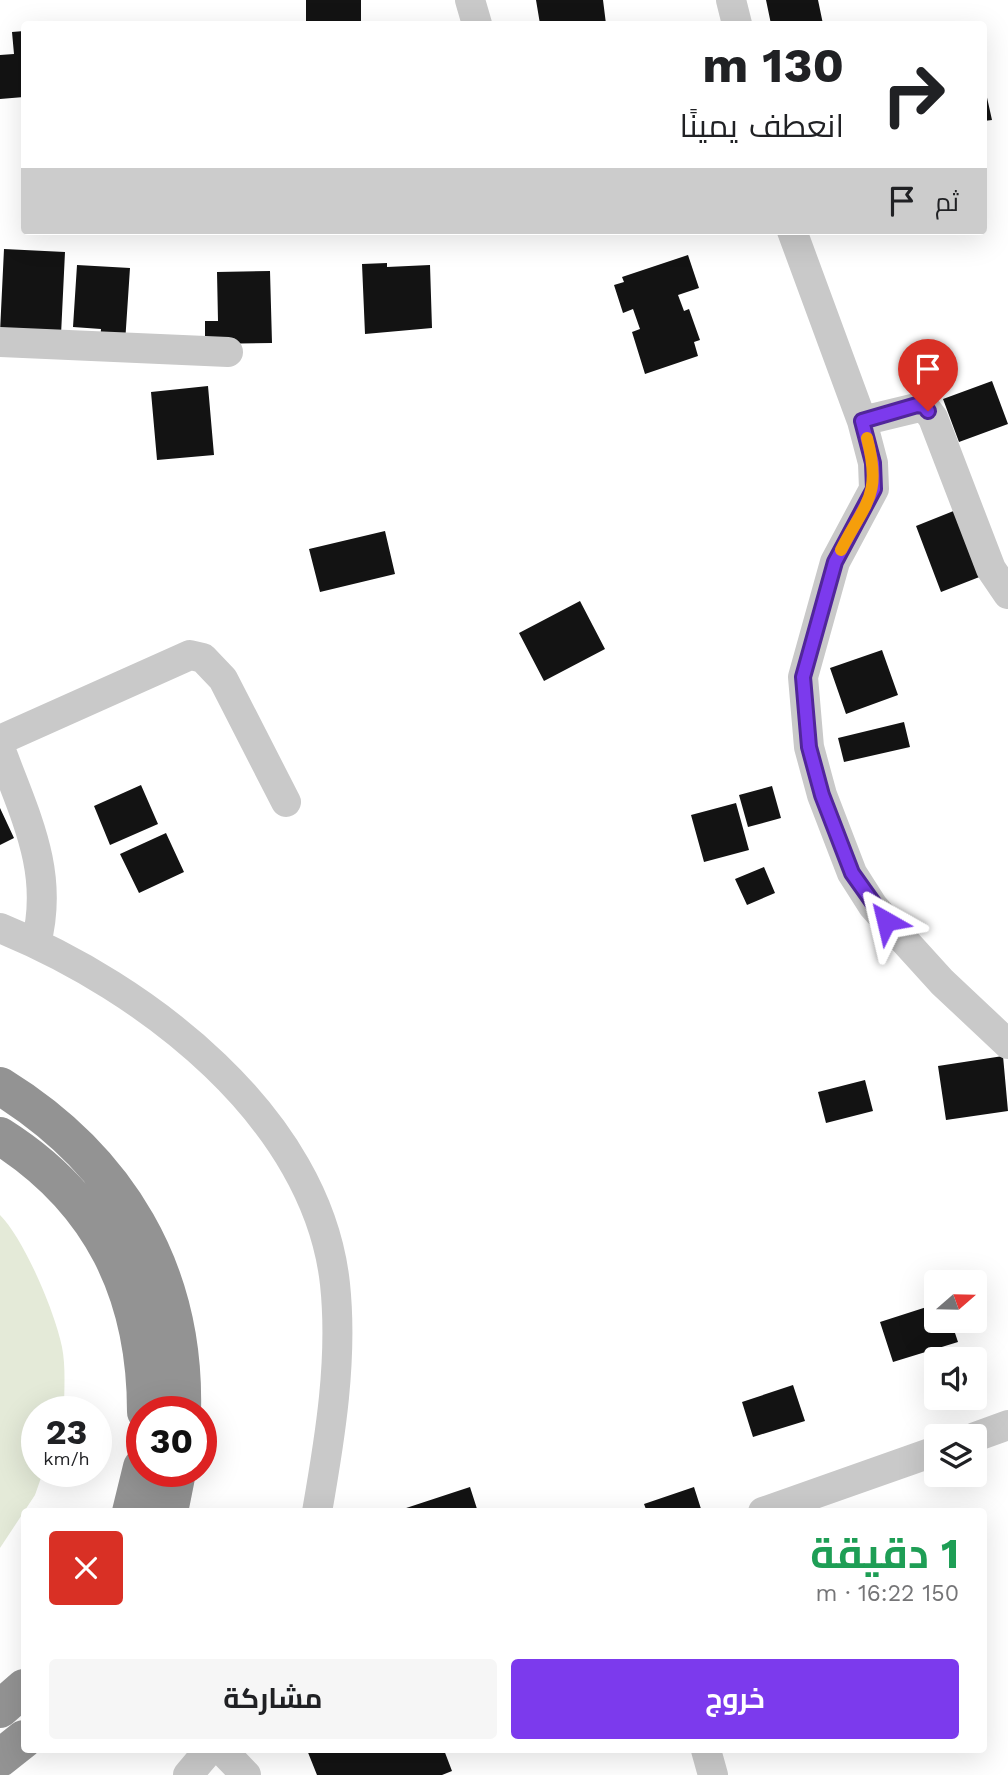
<!DOCTYPE html>
<html lang="ar">
<meta charset="utf-8">
<style>
:root{--surface:#fff;--page:#f6f6f6;--text:#202124;--muted:#757577;--accent:#7c3aed}
body{margin:0;font-family:"Work Sans",Cairo,sans-serif;background:var(--page);color:var(--text);direction:rtl;height:100vh;display:flex;flex-direction:column;font-size:26px;white-space:nowrap}
*{box-sizing:border-box;margin:0}
p{font-size:23px;color:var(--muted)}
.icon{flex:none;width:38px;height:38px;fill:none;stroke:currentColor;stroke-width:2;stroke-linecap:round;stroke-linejoin:round}
.map{position:relative;flex:1;overflow:hidden;direction:ltr}
.sheet{position:absolute;left:21px;top:1508px;width:966px;height:245px;display:flex;flex-direction:column;background:var(--surface);border-radius:7px;box-shadow:0 7px 28px #0002;direction:rtl}
.sheet>*{flex:none}
.hud{position:absolute;left:21px;top:21px;width:966px;height:214px;border-radius:7px;box-shadow:0 7px 28px #0002;direction:rtl;background:#fff;color:var(--text);overflow:hidden}
.needle{width:46px;rotate:70deg}
.tools{position:absolute;left:924px;top:1270px;display:grid;gap:14px}
.tools a{display:grid;place-items:center;width:63px;height:63px;border-radius:7px;background:var(--surface);box-shadow:0 7px 28px #0002;font-size:35px}
.speed{position:absolute;left:21px;top:1396px;display:flex;gap:14px;font-size:35px;font-weight:700;text-align:center}
.speed>*{display:grid;place-content:center;width:91px;height:91px;border-radius:50%;background:var(--surface);box-shadow:0 7px 28px #0002;line-height:1}
.speed small{font-size:18px;font-weight:400}
.speed .limit{border:10px solid #d22;background:#fff;color:#111}
.pin{position:absolute;display:grid;place-items:center;width:60px;height:60px;color:#fff;margin:-72px -30px;border-radius:50% 50% 50% 0;rotate:-45deg;box-shadow:0 0 7px #0007}
.pin .icon{rotate:45deg}
.me{position:absolute;width:77px;margin:-38px;rotate:323deg;stroke-linejoin:round;filter:drop-shadow(0 0 5px #0008)}
.turn{display:flex;align-items:center;gap:24px;height:147px;padding:0 28px;font-size:32px}
.turn .icon{width:91px;height:91px;stroke-width:2.5}
.turn b{display:block;font-size:49px;line-height:60px}
.then{display:flex;align-items:center;height:66px;padding:0 28px;background:#0003;gap:14px;font-size:26px}
.round{display:grid;place-items:center;flex:none;width:74px;height:74px;border-radius:7px;background:var(--page)}
.summary{display:flex;align-items:center;justify-content:space-between;height:119px;padding:0 28px}
h1{font-size:42px;font-weight:700;line-height:52px;color:#1e9e55}
.button{display:flex;gap:14px;margin-top:auto;padding:14px 28px}
.button a{flex:1;height:80px;border-radius:7px;background:var(--accent);color:#fff;font-size:28px;font-weight:700;line-height:80px;text-align:center}
.button a+a{background:var(--page);color:var(--text)}
.map>svg:first-child{display:block}
.green{fill:#e4ead8}
.building{fill:#131313}
.lines{fill:none;stroke-linecap:round;stroke-linejoin:round}
.street{stroke:#c9c9c9;stroke-width:30}
.highway{stroke:#939393;stroke-width:38}
.route-casing{stroke:#51269a;stroke-width:18}
.route{stroke:#7c3aed;stroke-width:12}
.slow{stroke:#f59e0b;stroke-width:12}
</style>
<div class="map">
<svg width="1008" height="1775" viewBox="0 0 1008 1775">
<rect width="100%" height="100%" fill="#fff"/>
<path class="green" d="M 0,1215 C 24,1239 55,1312 62,1347 C 66,1367 64,1391 64,1412 L 37,1412 L 37,1472 L 43,1472 L 35,1495 L 0,1548 Z"/>
<path class="building" d="M 306,0 L 361,0 L 361,24 L 306,24 Z
M 536,0 L 603,0 L 606,24 L 540,24 Z
M 766,0 L 818,0 L 823,24 L 771,24 Z
M 24,31 L 24,97 L 0,99 L 0,55 L 14,54 L 12,32 Z
M 984,84 L 992,120 L 984,121 Z
M 4,249 L 65,252 L 61,335 L 0,332 Z
M 688,255 L 699,288 L 678,295 L 684,311 L 689,309 L 700,340 L 694,342 L 698,356 L 645,374 L 632,332 L 640,329 L 633,309 L 623,313 L 614,285 L 624,282 L 622,277 Z
M 387,263 L 387,267 L 430,265 L 432,328 L 365,334 L 362,264 Z
M 77,265 L 130,268 L 125,343 L 100,342 L 101,329 L 73,327 Z
M 270,271 L 272,343 L 205,344 L 205,321 L 218,321 L 217,272 Z
M 992,381 L 1008,424 L 959,442 L 943,399 Z
M 208,386 L 214,455 L 157,460 L 151,392 Z
M 961,508 L 987,574 L 941,592 L 916,526 Z
M 385,531 L 395,574 L 320,592 L 309,549 Z
M 580,601 L 605,649 L 544,681 L 519,633 Z
M 882,650 L 898,695 L 846,714 L 830,668 Z
M 904,722 L 910,747 L 844,762 L 838,738 Z
M 141,785 L 158,824 L 110,845 L 94,806 Z
M 772,786 L 781,818 L 748,827 L 739,795 Z
M 736,803 L 749,850 L 704,862 L 691,815 Z
M 0,808 L 14,838 L 0,845 Z
M 166,833 L 184,872 L 139,893 L 120,854 Z
M 764,867 L 775,893 L 747,905 L 735,879 Z
M 1003,1056 L 1008,1111 L 946,1120 L 938,1066 Z
M 865,1080 L 873,1111 L 826,1123 L 818,1092 Z
M 936,1304 L 936,1321 L 951,1321 L 958,1342 L 893,1362 L 880,1322 Z
M 793,1385 L 805,1421 L 753,1437 L 742,1402 Z
M 470,1487 L 478,1512 L 397,1512 L 397,1511 Z
M 694,1487 L 702,1512 L 647,1512 L 644,1504 Z
M 307,1750 L 444,1750 L 452,1771 L 442,1775 L 317,1775 Z"/>
<g class="lines">
<path class="street" d="M 470,0 L 477,24
M 731,0 L 737,24
M 792,231 L 862,421 L 873,463 L 874,489 L 835,562 L 803,677 L 809,747 L 822,795 L 852,873 L 873,906 L 942,982 L 1008,1044
M 0,342 L 228,352
M 862,421 L 924,406 L 933,418 L 991,569 L 1008,594
M 0,740 L 190,655 L 203,658 L 223,679 L 286,802
M 0,748 C 24,814 55,871 36,943
M 0,928 C 145,987 317,1117 335,1284 C 343,1359 330,1438 317,1512
M 975,1437 L 1008,1425
M 763,1512 L 936,1451
M 222,1750 L 246,1775
M 706,1750 L 713,1775
M 188,1775 L 209,1750"/>
<path class="highway" d="M 0,1086 C 118,1159 186,1271 182,1412
M 0,1136 C 101,1200 146,1293 146,1412
M 131,1512 L 142,1467
M 169,1512 L 177,1472
M 0,1709 L 24,1688
M 0,1758 L 24,1739"/>
</g>
<g class="lines">
<defs>
<path id="route" d="M 886,921 L 852,873 L 822,795 L 809,747 L 803,677 L 835,562 L 874,489 L 873,463 L 862,421 L 917,405 L 924,406 L 928,411"/>
</defs>
<use href="#route" class="route-casing"/>
<use href="#route" class="route"/>
<path class="slow" d="M 841,550 C 866,501 882,496 867,438"/>
</g>
</svg>
<div class="tools">
<a><svg class="needle" viewBox="-14 -14 28 28"><path d="M0-13l5 13h-10z" fill="#e53935"/><path d="M0 13l5-13h-10z" fill="#757577"/></svg></a>
<a><svg class="icon" aria-label="sound" viewBox="0 0 24 24"><path d="M4 9h4l5-4v14l-5-4H4zM17 9q2 3 0 6"/></svg></a>
<a><svg class="icon" aria-label="layers" viewBox="0 0 24 24"><path d="M12 4l9 5-9 5-9-5zM3 14l9 5 9-5"/></svg></a>
</div>
<div class="speed"><div>23<small>km/h</small></div><div class="limit">30</div></div>
<div class="pin" style="left:928px;top:411px;background:#d93025"><svg class="icon" aria-label="arrive" viewBox="0 0 24 24"><path d="M6 21V4h12l-3 4 3 4H6"/></svg></div>
<svg class="me" style="left:886px;top:921px" viewBox="-20 -20 40 40"><path d="M0-17L14 15 0 8-14 15z" fill="#7c3aed" stroke="#fff" stroke-width="4"/></svg>
<div class="hud">
<div class="turn"><svg class="icon" aria-label="right" viewBox="0 0 24 24"><path d="M7 20v-9h11M14 6l5 5-5 5"/></svg><div><b>130 m</b>انعطف يمينًا</div></div>
<div class="then">ثم<svg class="icon" aria-label="arrive" viewBox="0 0 24 24"><path d="M6 21V4h12l-3 4 3 4H6"/></svg></div>
</div>
<section class="sheet">
<div class="summary"><div><h1>1 دقيقة</h1><p>150 m · 16:22</p></div><a class="round" style="background:#d93025;color:#fff"><svg class="icon" aria-label="close" viewBox="0 0 24 24"><path d="M6 6l12 12M18 6L6 18"/></svg></a></div>
<div class="button"><a>خروج</a><a>مشاركة</a></div>
</section>
</div>
